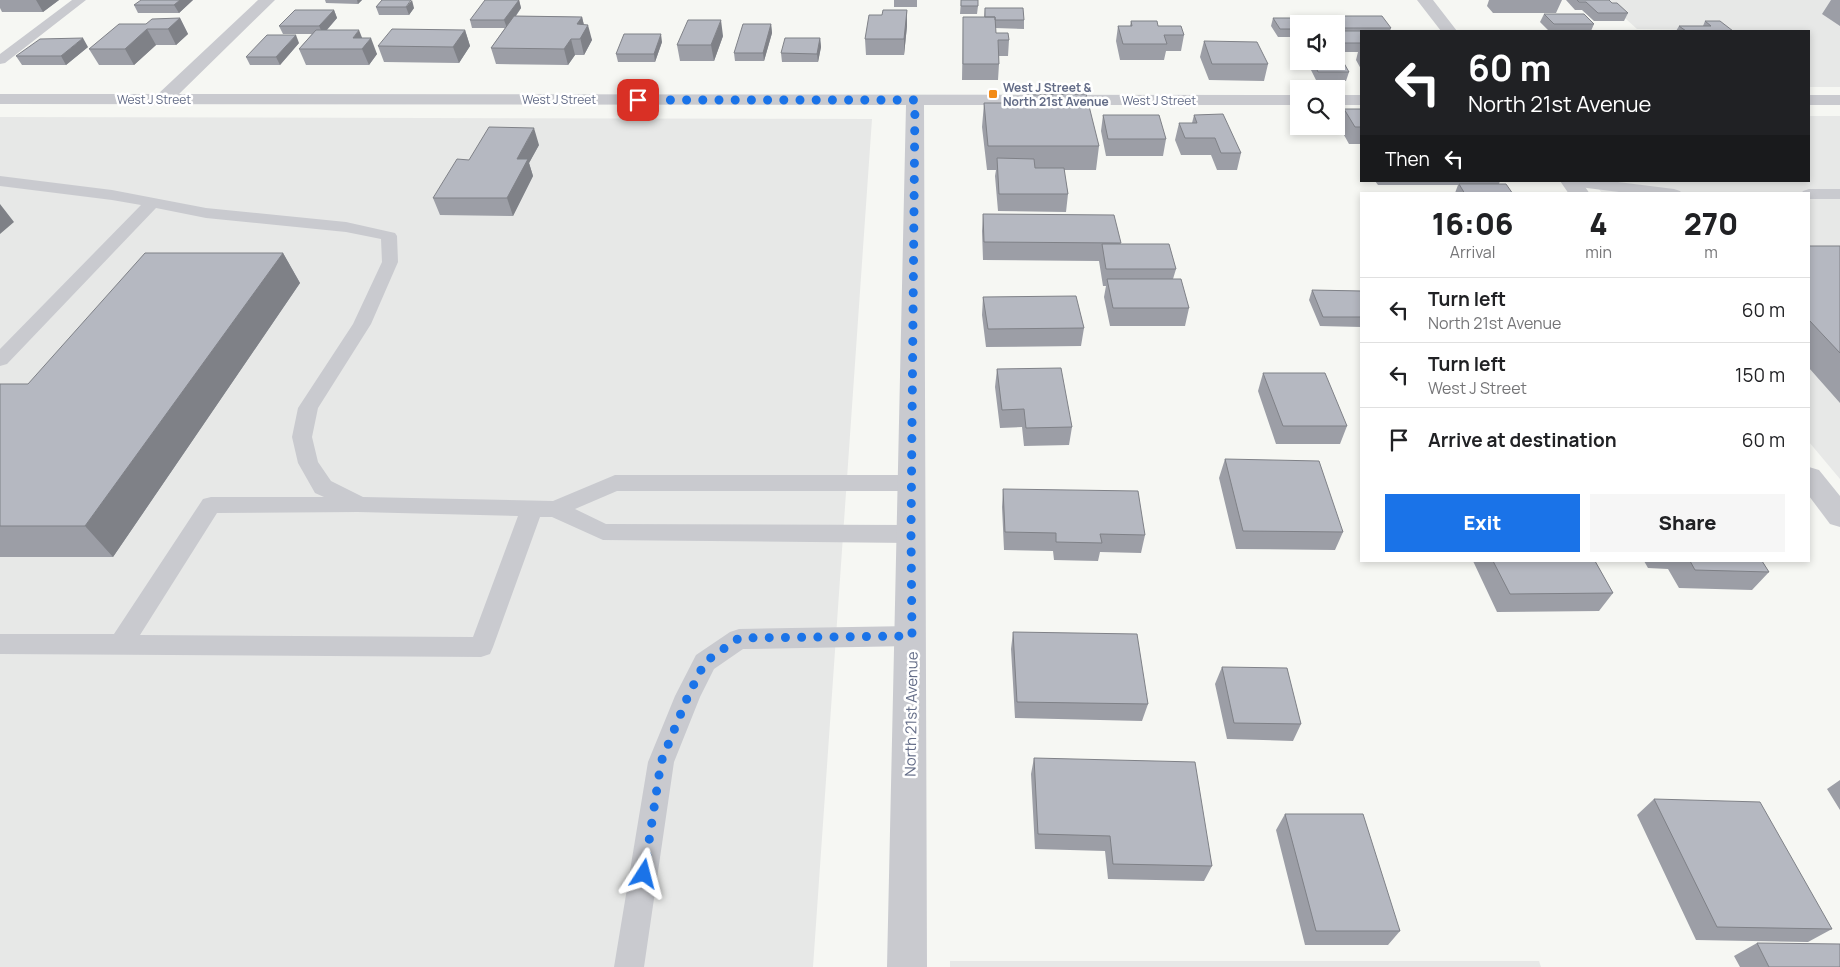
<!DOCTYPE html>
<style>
:root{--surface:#fff;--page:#f6f6f6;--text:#202124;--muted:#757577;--line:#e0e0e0;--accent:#1a73e8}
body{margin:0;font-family:Manrope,sans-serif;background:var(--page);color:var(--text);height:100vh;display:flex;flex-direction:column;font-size:19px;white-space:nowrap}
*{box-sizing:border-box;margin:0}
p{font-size:16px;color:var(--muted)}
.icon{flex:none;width:28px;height:28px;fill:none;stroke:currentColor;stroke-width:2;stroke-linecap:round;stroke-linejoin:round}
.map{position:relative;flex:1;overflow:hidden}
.drawer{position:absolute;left:1360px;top:192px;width:450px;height:370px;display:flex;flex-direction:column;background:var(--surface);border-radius:0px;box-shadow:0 2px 8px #0003}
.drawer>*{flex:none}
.top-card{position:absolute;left:1360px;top:30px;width:450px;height:152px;border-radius:0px;box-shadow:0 2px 8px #0003;background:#202124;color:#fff;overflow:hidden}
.fabs{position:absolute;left:1290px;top:15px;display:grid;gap:10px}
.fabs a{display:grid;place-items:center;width:55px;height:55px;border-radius:0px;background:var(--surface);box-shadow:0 2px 8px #0003;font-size:25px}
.pin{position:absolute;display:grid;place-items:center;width:42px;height:42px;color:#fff;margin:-21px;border-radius:10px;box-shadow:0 2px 8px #0006}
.me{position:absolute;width:55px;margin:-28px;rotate:9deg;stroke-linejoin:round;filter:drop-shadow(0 0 4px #0008)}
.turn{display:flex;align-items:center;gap:18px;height:105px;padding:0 25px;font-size:22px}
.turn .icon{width:65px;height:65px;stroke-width:2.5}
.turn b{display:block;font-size:35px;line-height:42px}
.then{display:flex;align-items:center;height:48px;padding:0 25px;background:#0003;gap:10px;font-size:19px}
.eta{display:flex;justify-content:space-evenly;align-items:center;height:85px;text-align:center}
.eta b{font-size:30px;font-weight:800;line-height:35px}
.button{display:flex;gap:10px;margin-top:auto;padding:10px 25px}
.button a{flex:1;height:58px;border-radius:0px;background:var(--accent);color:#fff;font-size:20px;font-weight:800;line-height:58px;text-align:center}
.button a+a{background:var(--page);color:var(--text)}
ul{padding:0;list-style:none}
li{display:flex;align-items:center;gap:15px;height:65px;padding:0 25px;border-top:1px solid var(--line)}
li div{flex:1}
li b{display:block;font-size:19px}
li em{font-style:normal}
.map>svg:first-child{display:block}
.built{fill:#e7e8e7}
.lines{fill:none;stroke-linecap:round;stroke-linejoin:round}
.service{fill:#c9cacf;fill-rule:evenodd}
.minor{fill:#c9cacf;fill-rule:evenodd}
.tertiary{fill:#c9cacf;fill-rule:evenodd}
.wall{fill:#9c9ea6}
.shaded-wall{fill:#7f8187}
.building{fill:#b5b8c1;stroke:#7f8187}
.route{stroke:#1a73e8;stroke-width:9;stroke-dasharray:0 16.2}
.poi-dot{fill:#f38b17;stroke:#fff;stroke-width:2}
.labels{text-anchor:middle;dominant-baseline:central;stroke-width:5;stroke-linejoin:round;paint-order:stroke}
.far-poi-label{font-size:12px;font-weight:bold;fill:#636c87;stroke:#fff;text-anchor:start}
.far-street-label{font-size:12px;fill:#636c87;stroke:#fff}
.street-label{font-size:15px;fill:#636c87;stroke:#fff}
</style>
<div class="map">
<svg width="1840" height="967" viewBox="0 0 1840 967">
<rect width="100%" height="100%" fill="#f6f7f3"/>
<path class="built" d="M 1605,0 L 1840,0 L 1840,87 L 1809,87 L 1809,31 L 1637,29 Z
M 1809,116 L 1840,116 L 1840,479 L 1809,442 L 1809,194 L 1603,194 L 1592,181 L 1809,181 Z
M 0,117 L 872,119 L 813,967 L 0,967 Z
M 950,961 L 1539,961 L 1541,967 L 950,967 Z"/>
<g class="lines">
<path class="service" d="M 72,0 L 86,0 L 5,63 L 0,64 L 0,54 Z
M 0,176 L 112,190 L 206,208 L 346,222 L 395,233 L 397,236 L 398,262 L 371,324 L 318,408 L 312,437 L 318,462 L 331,481 L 363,497 L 553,501 L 615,475 L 911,475 L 919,478 L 922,483 L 919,488 L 911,491 L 617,491 L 575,509 L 606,524 L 911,525 L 919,528 L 922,534 L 919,540 L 911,543 L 603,540 L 552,517 L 540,517 L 493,647 L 490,654 L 481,657 L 0,654 L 0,634 L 114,634 L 203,499 L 211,497 L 324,497 L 315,493 L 298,463 L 292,437 L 298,408 L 353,324 L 382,262 L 381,239 L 346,232 L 206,218 L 156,208 L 7,364 L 0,366 L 0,349 L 141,205 L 112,200 L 0,186 ZM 358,512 L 518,516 L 473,637 L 140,635 L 217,513 Z
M 1563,181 L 1610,181 L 1674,189 L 1680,191 L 1682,194 L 1635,194 L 1571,186 L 1566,184 Z
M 1809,189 L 1840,189 L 1840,199 L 1809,199 L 1809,194 L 1801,194 L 1803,191 Z
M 912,626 L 921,629 L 924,636 L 921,643 L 912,646 L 743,649 L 714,669 L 700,697 L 674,762 L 644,967 L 614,967 L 648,762 L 675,696 L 696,655 L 730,632 L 739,629 Z"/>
<path class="minor" d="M 258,0 L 275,0 L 179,94 L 1299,95 L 1299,105 L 924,105 L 927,967 L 887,967 L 906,105 L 0,104 L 0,94 L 158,94 Z
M 1336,95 L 1361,95 L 1361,105 L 1336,105 Z
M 1809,95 L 1840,95 L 1840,105 L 1809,105 Z"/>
<path class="tertiary" d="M 1417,0 L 1433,0 L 1457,31 L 1441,31 Z
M 1560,181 L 1581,181 L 1590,194 L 1569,194 Z
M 1809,467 L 1819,470 L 1840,496 L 1840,527 L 1830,524 L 1809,496 Z"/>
</g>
<path class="wall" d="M 0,0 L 59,0 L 43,12 L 2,12 L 0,8 Z
M 193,0 L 179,13 L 138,13 L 134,5 Z
M 325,0 L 362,0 L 358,4 L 326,3 Z
M 382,0 L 414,8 L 409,15 L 379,15 L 376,7 Z
M 519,0 L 521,8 L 516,16 L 582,17 L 584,25 L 592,40 L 584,55 L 575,55 L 568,65 L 496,64 L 491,48 L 505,28 L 472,28 L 470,20 Z
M 894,0 L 917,0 L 917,7 L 894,7 Z
M 961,0 L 978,6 L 977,14 L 960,14 Z
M 1489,0 L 1562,0 L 1556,13 L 1493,13 L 1487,6 Z
M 1566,0 L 1609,0 L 1612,3 L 1628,13 L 1624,21 L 1594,21 L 1582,10 L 1575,10 Z
M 1831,0 L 1840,0 L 1840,26 L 1822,14 Z
M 985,8 L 1024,20 L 1024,29 L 995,28 L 996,33 L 1009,40 L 1008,56 L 999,56 L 999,64 L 998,80 L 962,80 L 963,17 L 984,17 Z
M 334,10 L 337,18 L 327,30 L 362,38 L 377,54 L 369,65 L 306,65 L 299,49 L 312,34 L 283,34 L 279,26 Z
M 907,10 L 907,26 L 904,55 L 866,55 L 865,39 L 882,15 Z
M 1544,14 L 1594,24 L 1591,31 L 1549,31 L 1540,22 Z
M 1329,16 L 1391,28 L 1390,31 L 1361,31 L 1361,69 L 1356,60 L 1358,52 L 1336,52 L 1336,24 L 1326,24 Z
M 180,18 L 188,34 L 176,45 L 156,45 L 134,65 L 99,65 L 89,49 L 146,24 Z
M 1273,18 L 1299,24 L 1299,46 L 1295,40 L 1296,37 L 1278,37 L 1271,26 Z
M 1131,21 L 1158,26 L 1184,35 L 1181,51 L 1166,51 L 1164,60 L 1120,60 L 1116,41 L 1118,26 L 1130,26 Z
M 1705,21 L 1733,31 L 1676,31 L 1679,26 L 1703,26 Z
M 771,24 L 772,33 L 764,61 L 735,61 L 734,53 Z
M 465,30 L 470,46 L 459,63 L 384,62 L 378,46 Z
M 723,36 L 714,61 L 680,61 L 677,45 Z
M 820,38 L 821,47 L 818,62 L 782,62 L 781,53 Z
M 1204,41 L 1268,64 L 1264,81 L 1209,80 L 1200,57 Z
M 662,42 L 655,62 L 618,62 L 616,54 Z
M 299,43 L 280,65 L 250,65 L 246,57 Z
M 88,47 L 66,65 L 22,65 L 16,56 Z
M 1310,61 L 1336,61 L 1349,72 L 1346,81 L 1316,80 L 1309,66 Z
M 1026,95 L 1099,146 L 1096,170 L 1064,170 L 1068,194 L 1066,212 L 998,211 L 995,176 L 996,170 L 987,170 L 982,127 L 984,103 L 1025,103 Z
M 1344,109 L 1361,109 L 1361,144 L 1349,144 L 1339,126 Z
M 1103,115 L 1166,139 L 1163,156 L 1106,156 L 1101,131 Z
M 1194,115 L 1241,153 L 1237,170 L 1217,170 L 1211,155 L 1181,155 L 1175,140 L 1179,123 L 1192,123 Z
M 539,145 L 529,163 L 533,176 L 513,216 L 440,215 L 433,198 L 469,160 Z
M 1375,181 L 1500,181 L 1499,184 L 1513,194 L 1455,194 L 1455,193 L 1458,185 L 1378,185 Z
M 983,214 L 1121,243 L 1120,244 L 1176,269 L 1173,279 L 1189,308 L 1185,326 L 1110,326 L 1104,297 L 1106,286 L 1103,286 L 1099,261 L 983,260 L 982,231 Z
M 1809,246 L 1840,246 L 1840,403 L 1809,368 Z
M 283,253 L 300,283 L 113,557 L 0,557 L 0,384 L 28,384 Z
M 1312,290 L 1361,291 L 1361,327 L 1320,326 L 1309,300 Z
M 983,297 L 1084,328 L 1081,346 L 986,347 L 982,315 Z
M 997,369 L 1072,427 L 1069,445 L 1024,446 L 1022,427 L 1000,428 L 995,387 Z
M 1263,373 L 1347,426 L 1340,444 L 1276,444 L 1258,391 Z
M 1225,459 L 1343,532 L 1335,550 L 1236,549 L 1219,478 Z
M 1003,489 L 1145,535 L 1141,553 L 1100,552 L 1098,561 L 1054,560 L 1053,551 L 1004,550 L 1002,507 Z
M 1473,561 L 1595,561 L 1613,593 L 1599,611 L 1497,612 Z
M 1644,561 L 1762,561 L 1769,572 L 1752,590 L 1679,588 L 1668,569 L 1648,568 Z
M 1013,632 L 1148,704 L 1142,721 L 1015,718 L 1011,649 Z
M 1222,667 L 1301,724 L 1293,741 L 1227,739 L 1215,684 Z
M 1034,758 L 1212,866 L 1204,881 L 1108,879 L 1105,851 L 1035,849 L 1031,774 Z
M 1840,780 L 1840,810 L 1827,789 Z
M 1654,799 L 1832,929 L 1808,942 L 1696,940 L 1637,815 Z
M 1285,814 L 1400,931 L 1388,945 L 1305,945 L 1276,830 Z
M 1757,943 L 1840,967 L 1740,967 L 1734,956 Z"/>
<path class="shaded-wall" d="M 36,0 L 59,0 L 43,12 Z
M 180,0 L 193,0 L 179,13 L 174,5 Z
M 357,0 L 362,0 L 358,4 Z
M 412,0 L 414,8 L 409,15 L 406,7 Z
M 519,0 L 521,8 L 507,28 L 504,20 Z
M 334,10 L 337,18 L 323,34 L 319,26 Z
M 907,10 L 907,26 L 904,55 L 904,39 Z
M 582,17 L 585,30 L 588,25 L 592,40 L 584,55 L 577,24 Z
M 180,18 L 188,34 L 176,45 L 168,29 Z
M 721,20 L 723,36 L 714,61 L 711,45 Z
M 771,24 L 772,33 L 764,61 L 763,53 Z
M 147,29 L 156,45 L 134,65 L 125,49 Z
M 359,30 L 365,45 L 371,38 L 377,54 L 369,65 L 362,49 L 353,38 Z
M 465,30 L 470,46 L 459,63 L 453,47 Z
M 661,34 L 662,42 L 655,62 L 654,54 Z
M 296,35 L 299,43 L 280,65 L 276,57 Z
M 83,38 L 88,47 L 66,65 L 61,56 Z
M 820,38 L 821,47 L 818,62 L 817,54 Z
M 571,39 L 575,55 L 568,65 L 564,49 Z
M 534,128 L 539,145 L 529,163 L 533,176 L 513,216 L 507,198 L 517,159 Z
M 0,204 L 14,222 L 0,234 Z
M 283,253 L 300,283 L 113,557 L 85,526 Z"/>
<path class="building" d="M 141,0 L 180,0 L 174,5 L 134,5 Z
M 382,0 L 411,0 L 406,7 L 376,7 Z
M 485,0 L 519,0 L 504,20 L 470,20 Z
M 961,0 L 978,0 L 978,6 L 961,6 Z
M 1577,0 L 1609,0 L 1612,3 L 1617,3 L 1628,13 L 1598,13 L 1586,2 L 1579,2 Z
M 985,8 L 1023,8 L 1024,20 L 995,20 L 995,17 L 985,17 Z
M 295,10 L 334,10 L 319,26 L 279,26 Z
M 883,10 L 907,10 L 904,39 L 865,39 L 869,15 L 882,15 Z
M 1544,14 L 1584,14 L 1594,24 L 1554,24 Z
M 514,16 L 582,17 L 577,24 L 588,25 L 580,39 L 571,39 L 564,49 L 491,48 Z
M 1329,16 L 1382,16 L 1391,28 L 1337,28 L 1336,24 L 1334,24 Z
M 963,17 L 995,17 L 996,33 L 1008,33 L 1009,40 L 998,40 L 999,64 L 963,64 Z
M 180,18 L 168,29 L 147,29 L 125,49 L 89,49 L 119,24 L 146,24 L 152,19 Z
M 1273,18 L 1315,18 L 1318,24 L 1299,24 L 1299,29 L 1280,29 Z
M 688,20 L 721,20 L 711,45 L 677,45 Z
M 1131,21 L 1157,21 L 1158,26 L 1181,26 L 1184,35 L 1164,35 L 1167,44 L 1123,44 L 1118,26 L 1132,26 Z
M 1705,21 L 1720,21 L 1733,31 L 1686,31 L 1679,26 L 1711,26 Z
M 743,24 L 771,24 L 763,53 L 734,53 Z
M 392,29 L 465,30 L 453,47 L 378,46 Z
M 316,30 L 359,30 L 353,38 L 371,38 L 362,49 L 299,49 Z
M 1336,31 L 1365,31 L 1361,31 L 1361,43 L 1336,43 Z
M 624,34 L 661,34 L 654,54 L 616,54 Z
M 267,35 L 296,35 L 276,57 L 246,57 Z
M 83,38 L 61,56 L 16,56 L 40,39 Z
M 785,38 L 820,38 L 817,54 L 781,53 Z
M 1204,41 L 1257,42 L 1268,64 L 1212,64 Z
M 1336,58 L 1341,58 L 1349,72 L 1318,72 L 1313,61 L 1336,61 Z
M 1086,94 L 1099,146 L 988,146 L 984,103 L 1027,103 L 1026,95 Z
M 1344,109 L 1361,109 L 1361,127 L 1355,127 Z
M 1223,114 L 1241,153 L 1221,153 L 1215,138 L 1185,138 L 1179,123 L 1197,123 L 1194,115 Z
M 1103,115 L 1159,115 L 1166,139 L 1108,139 Z
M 489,127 L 534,128 L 517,159 L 528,159 L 507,198 L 433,198 L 457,159 L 469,160 Z
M 997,158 L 1034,159 L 1035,168 L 1064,168 L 1068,194 L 999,194 Z
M 1459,184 L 1506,184 L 1513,194 L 1465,194 Z
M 983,214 L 1114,215 L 1121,243 L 984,242 Z
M 1102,244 L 1169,244 L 1176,269 L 1106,269 Z
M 1809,246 L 1840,246 L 1840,353 L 1809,320 Z
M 145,253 L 283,253 L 85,526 L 0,526 L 0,384 L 28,384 Z
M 1107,279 L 1181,279 L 1189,308 L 1113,308 Z
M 1312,290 L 1361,291 L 1361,317 L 1323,317 Z
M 1076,296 L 1084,328 L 988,329 L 983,297 Z
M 1061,368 L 1072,427 L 1026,428 L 1024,409 L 1002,410 L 997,369 Z
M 1263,373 L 1325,373 L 1347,426 L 1283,426 Z
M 1225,459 L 1319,461 L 1343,532 L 1243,531 Z
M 1003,489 L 1138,491 L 1145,535 L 1100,534 L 1102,543 L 1056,542 L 1056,533 L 1005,532 Z
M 1493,561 L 1595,561 L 1613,593 L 1510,594 Z
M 1690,561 L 1762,561 L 1769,572 L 1695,570 Z
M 1013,632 L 1137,634 L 1148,704 L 1017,702 Z
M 1222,667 L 1287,668 L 1301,724 L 1234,723 Z
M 1034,758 L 1195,762 L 1212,866 L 1113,864 L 1110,836 L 1038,834 Z
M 1654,799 L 1760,802 L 1832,929 L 1717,927 Z
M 1285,814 L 1363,814 L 1400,931 L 1316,931 Z
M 1757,943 L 1840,944 L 1840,967 L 1769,967 Z"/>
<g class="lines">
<path class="route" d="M 638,100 L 915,100 L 911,534 L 912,636 L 739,638 L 705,662 L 688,696 L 661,762 L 644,874"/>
</g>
<rect class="poi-dot" x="988" y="89" width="10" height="10" rx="2.5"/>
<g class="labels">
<g class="far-poi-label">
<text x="1003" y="87">West J Street &amp;<tspan x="1003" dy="14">North 21st Avenue</tspan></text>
</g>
<g class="far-street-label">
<text x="154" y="99">West J Street</text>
<text x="559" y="99">West J Street</text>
<text x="1159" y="100">West J Street</text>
</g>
<g class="street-label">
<text transform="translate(911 714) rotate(-89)">North 21st Avenue</text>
</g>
</g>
</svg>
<div class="fabs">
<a><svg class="icon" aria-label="sound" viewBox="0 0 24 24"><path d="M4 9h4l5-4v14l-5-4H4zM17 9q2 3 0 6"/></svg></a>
<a><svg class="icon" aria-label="search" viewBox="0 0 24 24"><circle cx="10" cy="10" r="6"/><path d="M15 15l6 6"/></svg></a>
</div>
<div class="pin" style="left:638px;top:100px;background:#d93025"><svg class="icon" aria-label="arrive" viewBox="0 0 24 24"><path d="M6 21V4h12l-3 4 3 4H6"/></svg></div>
<svg class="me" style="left:644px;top:874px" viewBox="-20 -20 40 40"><path d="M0-17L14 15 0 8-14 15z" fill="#1a73e8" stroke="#fff" stroke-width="4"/></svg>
<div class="top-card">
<div class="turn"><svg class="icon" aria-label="left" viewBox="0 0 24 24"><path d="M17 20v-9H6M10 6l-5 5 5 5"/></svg><div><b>60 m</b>North 21st Avenue</div></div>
<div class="then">Then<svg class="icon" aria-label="left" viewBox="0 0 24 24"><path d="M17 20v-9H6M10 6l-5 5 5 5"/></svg></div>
</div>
<section class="drawer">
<div class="eta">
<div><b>16:06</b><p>Arrival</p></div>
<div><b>4</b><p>min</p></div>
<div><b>270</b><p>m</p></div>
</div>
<ul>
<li><svg class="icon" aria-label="left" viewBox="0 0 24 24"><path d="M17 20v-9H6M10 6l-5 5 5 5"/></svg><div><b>Turn left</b><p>North 21st Avenue</p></div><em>60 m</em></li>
<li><svg class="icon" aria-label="left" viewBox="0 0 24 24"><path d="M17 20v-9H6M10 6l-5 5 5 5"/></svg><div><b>Turn left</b><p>West J Street</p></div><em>150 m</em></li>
<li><svg class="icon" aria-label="arrive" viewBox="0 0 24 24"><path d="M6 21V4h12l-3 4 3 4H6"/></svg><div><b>Arrive at destination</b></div><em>60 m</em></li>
</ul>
<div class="button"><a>Exit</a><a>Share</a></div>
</section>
</div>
